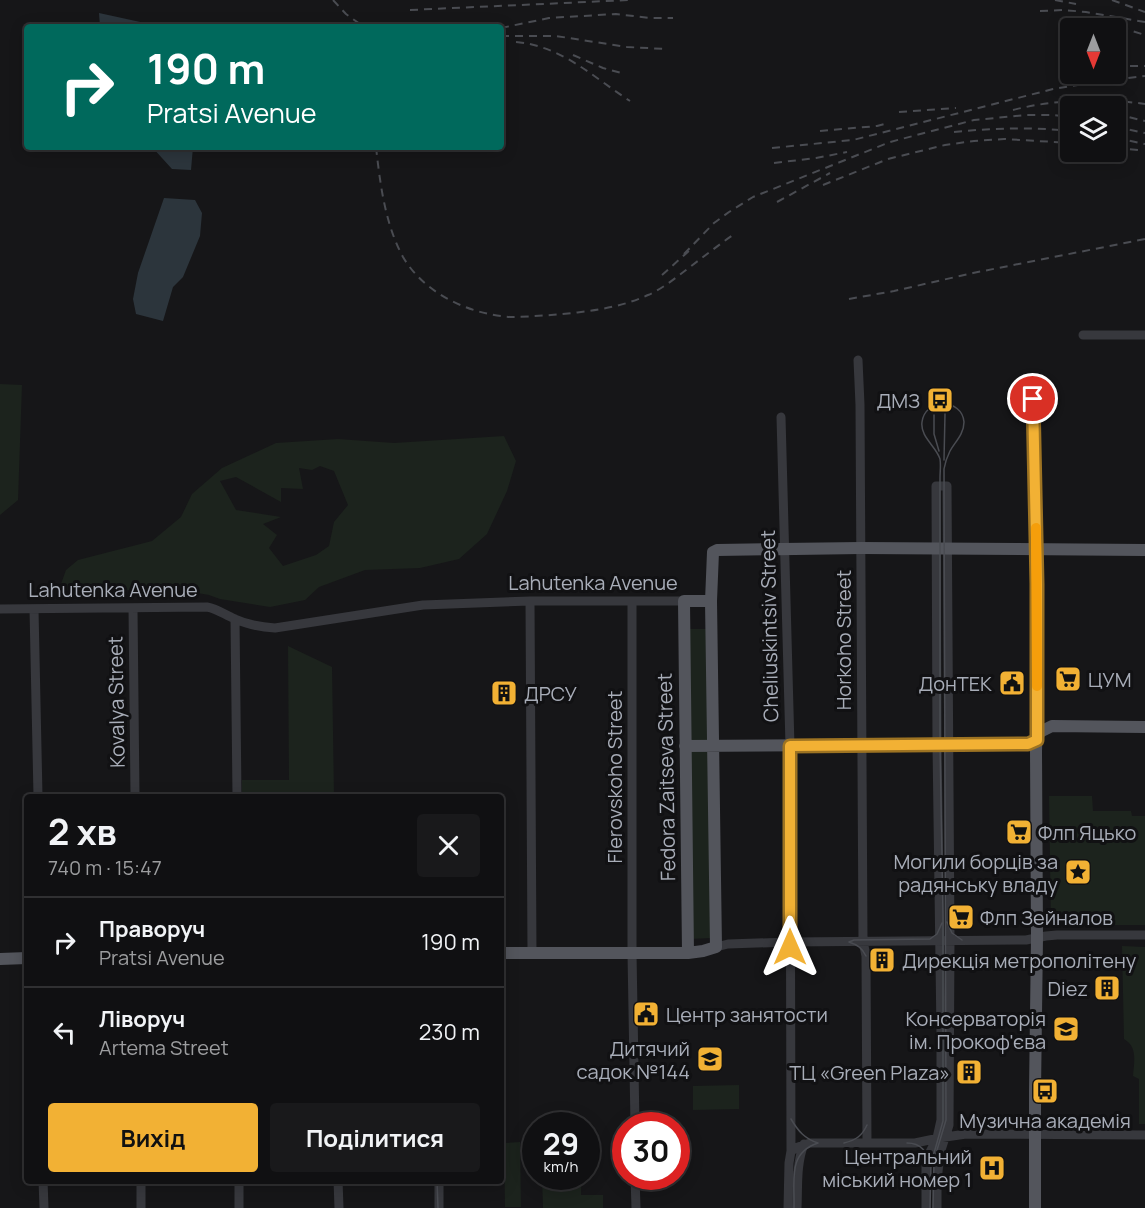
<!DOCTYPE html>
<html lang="uk">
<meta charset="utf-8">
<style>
:root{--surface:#101012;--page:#19191b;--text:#f1f3f6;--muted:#9c9d9f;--line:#303032;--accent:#f2b134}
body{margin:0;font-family:Manrope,sans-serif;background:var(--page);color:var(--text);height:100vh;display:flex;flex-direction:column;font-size:22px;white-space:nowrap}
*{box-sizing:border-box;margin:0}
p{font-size:20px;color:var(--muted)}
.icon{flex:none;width:33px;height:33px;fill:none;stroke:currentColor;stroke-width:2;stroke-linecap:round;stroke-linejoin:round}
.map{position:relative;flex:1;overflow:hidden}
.panel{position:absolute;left:24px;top:794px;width:480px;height:390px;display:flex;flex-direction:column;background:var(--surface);border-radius:6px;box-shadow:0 3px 15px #0003,0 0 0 2px var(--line)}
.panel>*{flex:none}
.banner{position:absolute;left:24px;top:24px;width:480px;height:126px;border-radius:6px;box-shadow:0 3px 15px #0003,0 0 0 2px var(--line);background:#00695c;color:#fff;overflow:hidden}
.needle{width:39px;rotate:180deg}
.buttons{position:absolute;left:1060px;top:18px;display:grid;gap:12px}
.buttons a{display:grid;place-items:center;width:66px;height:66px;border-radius:6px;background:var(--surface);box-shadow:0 3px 15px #0003,0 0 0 2px var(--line);font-size:30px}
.speed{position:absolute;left:522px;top:1112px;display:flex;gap:12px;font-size:30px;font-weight:700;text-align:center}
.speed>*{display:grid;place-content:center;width:78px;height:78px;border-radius:50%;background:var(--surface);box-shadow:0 3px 15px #0003,0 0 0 2px var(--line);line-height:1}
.speed small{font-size:15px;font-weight:400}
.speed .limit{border:9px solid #d22;background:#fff;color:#111}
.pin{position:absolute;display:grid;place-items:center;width:51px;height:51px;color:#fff;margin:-26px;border:3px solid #fff;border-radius:50%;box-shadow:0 2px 6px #0007}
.me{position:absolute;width:66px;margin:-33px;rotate:0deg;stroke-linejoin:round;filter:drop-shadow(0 0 4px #0008)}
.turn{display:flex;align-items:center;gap:21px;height:126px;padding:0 24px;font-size:27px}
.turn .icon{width:78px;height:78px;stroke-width:2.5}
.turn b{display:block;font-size:42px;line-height:51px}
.round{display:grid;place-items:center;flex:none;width:63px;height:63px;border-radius:6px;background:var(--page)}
.overview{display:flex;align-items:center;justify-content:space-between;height:102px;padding:0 24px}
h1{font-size:36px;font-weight:700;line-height:45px}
.action{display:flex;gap:12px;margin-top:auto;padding:12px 24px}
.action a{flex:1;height:69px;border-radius:6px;background:var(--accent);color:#111;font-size:24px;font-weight:700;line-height:69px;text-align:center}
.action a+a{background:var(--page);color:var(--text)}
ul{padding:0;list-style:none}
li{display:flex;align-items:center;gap:18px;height:90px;padding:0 24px;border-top:2px solid var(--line)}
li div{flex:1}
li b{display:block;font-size:22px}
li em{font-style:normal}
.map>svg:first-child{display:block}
.green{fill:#1c231d;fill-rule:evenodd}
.water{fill:#2c353c}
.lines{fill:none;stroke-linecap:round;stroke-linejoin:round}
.minor{stroke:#37383d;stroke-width:9}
.major{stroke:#53555c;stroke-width:12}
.tram{stroke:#4a4c52;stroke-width:1.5}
.rail{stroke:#4a4c52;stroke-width:2;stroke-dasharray:8 6;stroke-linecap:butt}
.route-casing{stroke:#9d7322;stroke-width:15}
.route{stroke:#f2b134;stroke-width:10}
.slow{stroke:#f59e0b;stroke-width:10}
.labels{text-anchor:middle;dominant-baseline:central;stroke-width:6;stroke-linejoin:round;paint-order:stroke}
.poi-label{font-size:20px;fill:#a8adb8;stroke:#111113;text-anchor:end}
.street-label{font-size:20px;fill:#a8adb8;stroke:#111113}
</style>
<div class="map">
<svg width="1145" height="1208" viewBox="0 0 1145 1208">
<rect width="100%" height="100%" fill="#161618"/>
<path class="green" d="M 0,384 L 22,385 L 18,500 L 0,515 Z
M 504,436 L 516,461 L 507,491 L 487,534 L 459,559 L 420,568 L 365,570 L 319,587 L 305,600 L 270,607 L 220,599 L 209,595 L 180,590 L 131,590 L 92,592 L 75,592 L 65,590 L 61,584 L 66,570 L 78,560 L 152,541 L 181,517 L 192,494 L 222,468 L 276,443 L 338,439 L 394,443 ZM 320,466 L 334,471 L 348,505 L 334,522 L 329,546 L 316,555 L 283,566 L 269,548 L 277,535 L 263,524 L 281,517 L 236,510 L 220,481 L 236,477 L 281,502 L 281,488 L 303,489 L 299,468 L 312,470 Z
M 688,629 L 708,629 L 709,740 L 689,741 Z
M 288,646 L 332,667 L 334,796 L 242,796 L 242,780 L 289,780 Z
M 709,750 L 711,938 L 690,939 L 688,751 Z
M 1049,796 L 1092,796 L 1093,811 L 1131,811 L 1132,816 L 1145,816 L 1145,925 L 1051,925 Z
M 1122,946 L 1145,947 L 1145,1124 L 1139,1124 L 1139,1079 L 1133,1076 C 1134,1062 1138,1047 1124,1039 Z
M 739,1085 L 739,1109 L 693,1110 L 693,1086 Z
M 520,1142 L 521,1207 L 505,1207 L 504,1143 Z
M 542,1177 L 581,1177 L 581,1195 L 603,1195 L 603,1208 L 543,1208 Z"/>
<path class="water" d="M 99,13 L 154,25 L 157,27 L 100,27 Z
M 152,147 L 193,147 L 191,170 L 172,169 Z
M 164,198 L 195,200 L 202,213 L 200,236 L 183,277 L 173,287 L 163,321 L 136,314 L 133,299 L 138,273 Z"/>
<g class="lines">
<path class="minor" d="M 1083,335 L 1145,335
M 858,360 L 860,405 L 863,941 L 866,956 L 867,1143
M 1033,399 L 1036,549
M 781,417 L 790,746 L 791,1151 L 789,1163 L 788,1208
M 530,601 L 532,953
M 632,602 L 632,953 L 635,1125
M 133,608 L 135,796
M 0,609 L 207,607 C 218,609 225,615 235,619 C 248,625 260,627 275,628 L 423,605 L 530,601 L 684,601
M 34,609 L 38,796
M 235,619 L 237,796
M 716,947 L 728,944 L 790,942 L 1026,940 L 1046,936 L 1057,935 L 1145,935
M 791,1151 L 798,1147 L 810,1143 L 915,1143 L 939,1138 L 966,1134 L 1145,1135
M 635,1176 L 636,1208
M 43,1180 L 44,1208
M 141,1180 L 141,1208
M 239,1180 L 239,1208
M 338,1180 L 339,1208
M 439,1180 L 439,1208
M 797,1208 C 798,1187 796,1164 804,1144
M 926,1208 L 926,1166 L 928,1156 L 937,1138 L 941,1120 L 941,1033 L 937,744 L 936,486 L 947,486 L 950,940 L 949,1125 L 940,1153 L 937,1181 L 937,1208"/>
<path class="major" d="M 1037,739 L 1040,732 L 1052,726 L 1145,727
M 685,746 L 1028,744 L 1037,740
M 501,953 L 688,953 L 703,951 L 716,947 L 711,601
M 688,953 L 684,601 L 711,601 L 713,552 L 717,550 L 861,548 L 1145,550
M 0,959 L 27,958
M 1035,1208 L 1035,1091 L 1037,938 L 1036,751 L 1037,721 L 1036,549"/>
<path class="tram" d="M 934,415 L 934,434 L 939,451
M 944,460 L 945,414
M 947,922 L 952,933 L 962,940
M 849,942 L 854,940 L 930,939 L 937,934 L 942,923
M 849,942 C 858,945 862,948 866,956
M 791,1119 C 798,1131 805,1139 818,1143
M 844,1143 C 856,1140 862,1136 867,1125
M 907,1143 C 922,1143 926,1152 931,1164
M 437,1180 L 438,1208
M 794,1208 C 795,1181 787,1153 818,1143
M 930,1208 L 931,1164 L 943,1121 L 943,917 L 940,744 L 940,478 C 940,472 941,465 940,459 C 936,446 920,437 922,422 C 925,398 962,398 964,422 C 964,434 955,442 950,451 C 947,457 945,463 944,469 L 946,1120 L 934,1160 L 933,1208"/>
<path class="rail" d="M 333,0 L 346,14 L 364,27
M 1055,0 L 1076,4
M 1112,0 L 1145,12
M 410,10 L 630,0
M 1040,11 L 1063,10 L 1086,12 L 1145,22
M 1107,23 L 1145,35
M 501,28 L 549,18 L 616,14 L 650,18 L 673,18
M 501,36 L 556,36 L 627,47 L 665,49
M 516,42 C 562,46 593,77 630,101
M 573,55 L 603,68 L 625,74
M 1069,62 L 1071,62
M 1116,66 L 1145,66
M 1070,75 L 1086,74
M 1013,110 C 1056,99 1102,98 1145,104
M 899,112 L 956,108
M 1116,114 L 1145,121
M 1116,127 L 1145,133
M 820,131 L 877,126 L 888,123
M 954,132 C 994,128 1032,127 1071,131
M 1116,138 L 1145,144
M 376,147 C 380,183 385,224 403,257 C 424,293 468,314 510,317 C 523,317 537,316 551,315 C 584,312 618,309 648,295 C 662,289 674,279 686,270 C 702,258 717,246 733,235
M 772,148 L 853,140 L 1053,89 L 1096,82 L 1145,76
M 1116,148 L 1139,150
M 774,163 L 816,158 L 847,152
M 823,185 L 888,159 L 945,145 L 974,141 L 1004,139 L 1071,143
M 777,202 L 830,173
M 684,254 L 714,223 L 729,212 L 753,197 L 890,142 L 974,120 L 1027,115 L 1052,115 L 1071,117
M 662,275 L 690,250
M 849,299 L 894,291 L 973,273 L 1145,239"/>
</g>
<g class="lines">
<defs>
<path id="route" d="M 790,947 L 790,746 L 1028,744 L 1037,740 L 1037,584 L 1033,399"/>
</defs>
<use href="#route" class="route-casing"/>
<use href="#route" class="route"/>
<path class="slow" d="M 1036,528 L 1037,686"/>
</g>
<defs>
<symbol id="bus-square" viewBox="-11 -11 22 22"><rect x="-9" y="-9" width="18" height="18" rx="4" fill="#f2b134" stroke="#111113"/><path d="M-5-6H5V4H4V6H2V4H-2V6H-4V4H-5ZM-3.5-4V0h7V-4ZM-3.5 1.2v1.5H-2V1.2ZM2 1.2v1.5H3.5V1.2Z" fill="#111"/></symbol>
<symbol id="supermarket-square" viewBox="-11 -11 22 22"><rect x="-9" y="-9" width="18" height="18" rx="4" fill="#f2b134" stroke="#111113"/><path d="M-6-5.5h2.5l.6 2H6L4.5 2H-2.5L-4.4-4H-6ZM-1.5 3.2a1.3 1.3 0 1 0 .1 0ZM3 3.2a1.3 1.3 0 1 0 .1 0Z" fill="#111"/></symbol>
<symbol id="civic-square" viewBox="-11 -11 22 22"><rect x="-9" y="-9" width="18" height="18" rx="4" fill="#f2b134" stroke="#111113"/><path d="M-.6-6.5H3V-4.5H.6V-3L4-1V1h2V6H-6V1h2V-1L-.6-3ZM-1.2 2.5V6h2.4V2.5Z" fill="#111"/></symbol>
<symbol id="building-square" viewBox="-11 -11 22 22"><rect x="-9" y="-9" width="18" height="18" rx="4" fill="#f2b134" stroke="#111113"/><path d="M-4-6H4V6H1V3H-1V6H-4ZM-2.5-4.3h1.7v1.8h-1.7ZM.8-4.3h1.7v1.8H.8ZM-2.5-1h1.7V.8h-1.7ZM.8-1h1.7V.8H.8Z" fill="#111"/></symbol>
<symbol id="sight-square" viewBox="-11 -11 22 22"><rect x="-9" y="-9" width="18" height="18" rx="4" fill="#f2b134" stroke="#111113"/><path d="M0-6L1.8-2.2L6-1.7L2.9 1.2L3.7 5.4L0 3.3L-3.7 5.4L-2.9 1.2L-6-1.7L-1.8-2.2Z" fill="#111"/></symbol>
<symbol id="university-square" viewBox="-11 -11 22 22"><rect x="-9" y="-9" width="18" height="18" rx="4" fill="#f2b134" stroke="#111113"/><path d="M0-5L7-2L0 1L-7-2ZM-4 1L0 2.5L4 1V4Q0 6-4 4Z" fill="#111"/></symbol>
<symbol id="school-square" viewBox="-11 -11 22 22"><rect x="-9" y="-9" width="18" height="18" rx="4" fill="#f2b134" stroke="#111113"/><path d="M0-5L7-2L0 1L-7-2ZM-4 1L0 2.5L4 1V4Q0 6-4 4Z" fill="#111"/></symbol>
<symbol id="hospital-square" viewBox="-11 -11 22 22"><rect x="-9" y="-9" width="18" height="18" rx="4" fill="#f2b134" stroke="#111113"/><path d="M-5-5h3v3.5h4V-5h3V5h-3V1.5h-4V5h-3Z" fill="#111"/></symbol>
</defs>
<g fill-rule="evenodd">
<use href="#bus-square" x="925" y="385" width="30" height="30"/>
<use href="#supermarket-square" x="1053" y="664" width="30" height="30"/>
<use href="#civic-square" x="997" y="668" width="30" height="30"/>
<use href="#building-square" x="489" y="678" width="30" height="30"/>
<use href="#supermarket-square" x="1004" y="817" width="30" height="30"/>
<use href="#sight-square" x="1063" y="857" width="30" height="30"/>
<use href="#supermarket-square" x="946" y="902" width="30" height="30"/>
<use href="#building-square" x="867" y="945" width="30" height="30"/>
<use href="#building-square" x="1092" y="973" width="30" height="30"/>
<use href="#civic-square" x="631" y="999" width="30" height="30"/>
<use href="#university-square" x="1051" y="1014" width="30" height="30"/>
<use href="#school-square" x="695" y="1044" width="30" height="30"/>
<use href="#building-square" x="954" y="1057" width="30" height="30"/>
<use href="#bus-square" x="1030" y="1076" width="30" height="30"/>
<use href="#hospital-square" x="977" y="1153" width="30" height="30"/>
</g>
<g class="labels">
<g class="poi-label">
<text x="920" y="400">ДМЗ</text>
<text x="1088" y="679" text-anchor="start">ЦУМ</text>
<text x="992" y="683">ДонТЕК</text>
<text x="524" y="693" text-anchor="start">ДРСУ</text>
<text x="1038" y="832" text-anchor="start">Флп Яцько</text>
<text x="1058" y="861">Могили борців за<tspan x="1058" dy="23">радянську владу</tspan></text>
<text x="980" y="917" text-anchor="start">Флп Зейналов</text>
<text x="902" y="960" text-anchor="start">Дирекція метрополітену</text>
<text x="1088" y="988">Diez</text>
<text x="666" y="1014" text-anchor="start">Центр занятости</text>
<text x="1046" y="1018">Консерваторія<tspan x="1046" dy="23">ім. Прокоф'єва</tspan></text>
<text x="690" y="1048">Дитячий<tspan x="690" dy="23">садок №144</tspan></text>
<text x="950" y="1072">ТЦ «Green Plaza»</text>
<text x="1045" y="1120" text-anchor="middle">Музична академія</text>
<text x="972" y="1156">Центральний<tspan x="972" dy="23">міський номер 1</tspan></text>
</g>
<g class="street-label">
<text x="593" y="582">Lahutenka Avenue</text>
<text x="113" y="589">Lahutenka Avenue</text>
<text transform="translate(769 626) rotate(-91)">Cheliuskintsiv Street</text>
<text transform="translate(843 640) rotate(-90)">Horkoho Street</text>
<text transform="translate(116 702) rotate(-91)">Kovalya Street</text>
<text transform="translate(614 777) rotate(-90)">Flerovskoho Street</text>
<text transform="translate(666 777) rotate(-91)">Fedora Zaitseva Street</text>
</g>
</g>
</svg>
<div class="buttons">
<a><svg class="needle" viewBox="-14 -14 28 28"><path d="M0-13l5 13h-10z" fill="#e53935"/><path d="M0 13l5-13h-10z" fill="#9c9d9f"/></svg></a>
<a><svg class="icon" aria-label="layers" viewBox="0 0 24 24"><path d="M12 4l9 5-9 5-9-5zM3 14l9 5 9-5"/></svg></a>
</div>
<div class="speed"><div>29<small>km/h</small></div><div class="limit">30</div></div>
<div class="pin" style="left:1033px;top:399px;background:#d93025"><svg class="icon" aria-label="arrive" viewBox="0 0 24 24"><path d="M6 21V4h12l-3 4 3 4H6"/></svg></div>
<svg class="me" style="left:790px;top:947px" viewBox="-20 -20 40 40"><path d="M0-17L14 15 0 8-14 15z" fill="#f2b134" stroke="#fff" stroke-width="4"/></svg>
<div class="banner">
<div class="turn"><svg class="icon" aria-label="right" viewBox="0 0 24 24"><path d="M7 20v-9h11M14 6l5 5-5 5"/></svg><div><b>190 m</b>Pratsi Avenue</div></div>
</div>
<section class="panel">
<div class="overview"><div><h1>2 хв</h1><p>740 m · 15:47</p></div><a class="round"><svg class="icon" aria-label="close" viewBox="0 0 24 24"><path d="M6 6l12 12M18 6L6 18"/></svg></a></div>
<ul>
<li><svg class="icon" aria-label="right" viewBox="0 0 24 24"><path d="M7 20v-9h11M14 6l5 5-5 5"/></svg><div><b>Праворуч</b><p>Pratsi Avenue</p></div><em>190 m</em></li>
<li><svg class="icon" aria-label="left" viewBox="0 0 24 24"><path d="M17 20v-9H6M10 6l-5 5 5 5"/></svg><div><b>Ліворуч</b><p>Artema Street</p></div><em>230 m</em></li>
</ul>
<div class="action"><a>Вихід</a><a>Поділитися</a></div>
</section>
</div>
